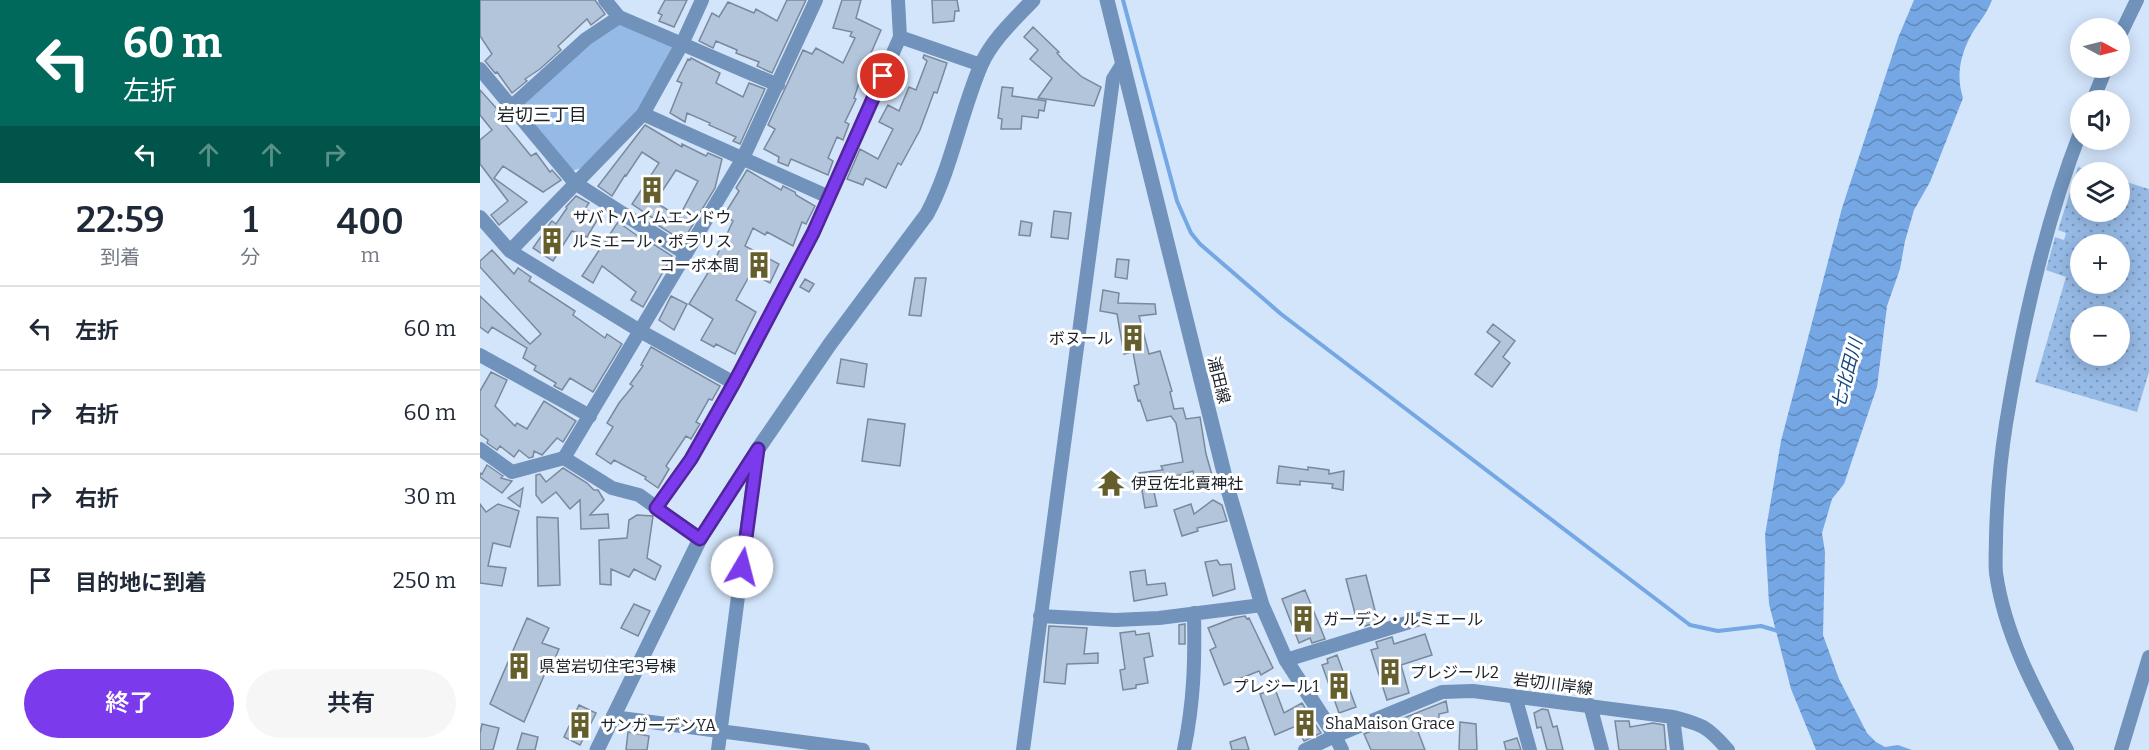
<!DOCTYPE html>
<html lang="ja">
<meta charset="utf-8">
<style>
:root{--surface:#fff;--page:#f6f6f7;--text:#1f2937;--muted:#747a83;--line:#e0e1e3;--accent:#7c3aed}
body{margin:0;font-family:Bitter,"Noto Sans JP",serif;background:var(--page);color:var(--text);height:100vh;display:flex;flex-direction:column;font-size:22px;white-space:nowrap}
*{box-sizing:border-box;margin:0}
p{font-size:20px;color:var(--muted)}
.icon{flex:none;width:33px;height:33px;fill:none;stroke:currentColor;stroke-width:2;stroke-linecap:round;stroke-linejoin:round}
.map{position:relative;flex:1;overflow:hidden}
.details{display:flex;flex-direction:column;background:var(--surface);width:480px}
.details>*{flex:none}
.hud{background:#00695c;color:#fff;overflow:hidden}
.needle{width:39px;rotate:97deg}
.fabs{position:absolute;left:1590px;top:18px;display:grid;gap:12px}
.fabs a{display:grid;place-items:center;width:60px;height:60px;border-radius:50%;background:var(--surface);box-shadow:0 3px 15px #0003;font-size:30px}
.pin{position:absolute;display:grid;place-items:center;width:51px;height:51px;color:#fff;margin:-26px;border:3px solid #fff;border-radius:50%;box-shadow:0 2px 6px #0007}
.me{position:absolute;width:66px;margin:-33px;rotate:8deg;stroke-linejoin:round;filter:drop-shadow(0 0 4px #0008)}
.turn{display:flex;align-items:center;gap:21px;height:126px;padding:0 24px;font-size:27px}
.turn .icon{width:78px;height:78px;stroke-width:2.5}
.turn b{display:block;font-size:42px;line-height:51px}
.lanes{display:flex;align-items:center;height:57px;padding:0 24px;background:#0003;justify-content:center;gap:30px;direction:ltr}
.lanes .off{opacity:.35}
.eta{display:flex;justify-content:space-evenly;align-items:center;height:102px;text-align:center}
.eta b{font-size:36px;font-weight:600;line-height:42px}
.button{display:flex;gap:12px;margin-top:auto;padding:12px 24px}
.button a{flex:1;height:69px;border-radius:36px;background:var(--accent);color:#fff;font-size:24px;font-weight:600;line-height:69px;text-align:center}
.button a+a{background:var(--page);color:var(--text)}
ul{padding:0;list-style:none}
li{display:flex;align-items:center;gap:18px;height:84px;padding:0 24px;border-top:2px solid var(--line)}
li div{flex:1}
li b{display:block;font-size:22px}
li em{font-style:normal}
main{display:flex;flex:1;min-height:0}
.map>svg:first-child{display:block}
.grass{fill:url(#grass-dots);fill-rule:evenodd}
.green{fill:#96bae6}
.water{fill:url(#water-waves)}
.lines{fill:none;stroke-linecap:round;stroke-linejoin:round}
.stream{stroke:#75a7e4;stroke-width:4}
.building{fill:#b3c5da;stroke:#79899d;stroke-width:1.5;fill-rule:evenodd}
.minor{stroke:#7092bb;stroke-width:14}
.tertiary{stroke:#7092bb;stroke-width:15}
.route-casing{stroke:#51269a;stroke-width:15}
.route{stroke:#7c3aed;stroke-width:10}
.labels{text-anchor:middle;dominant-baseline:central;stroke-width:6;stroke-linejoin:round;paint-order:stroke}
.poi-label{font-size:16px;fill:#1a2129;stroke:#fff;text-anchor:start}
.street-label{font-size:16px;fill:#1a2129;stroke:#fff}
.neighbourhood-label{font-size:18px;fill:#1a2129;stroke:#fff}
.water-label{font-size:18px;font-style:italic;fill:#14467e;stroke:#fff}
</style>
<main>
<section class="details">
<div class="hud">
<div class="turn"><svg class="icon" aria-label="left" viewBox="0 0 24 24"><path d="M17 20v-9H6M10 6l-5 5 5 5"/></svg><div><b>60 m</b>左折</div></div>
<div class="lanes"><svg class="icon" aria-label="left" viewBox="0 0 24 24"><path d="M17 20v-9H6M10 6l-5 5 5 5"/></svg><svg class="icon off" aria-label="ahead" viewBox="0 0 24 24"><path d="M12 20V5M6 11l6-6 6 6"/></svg><svg class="icon off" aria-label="ahead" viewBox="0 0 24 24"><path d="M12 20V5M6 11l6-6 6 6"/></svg><svg class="icon off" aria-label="right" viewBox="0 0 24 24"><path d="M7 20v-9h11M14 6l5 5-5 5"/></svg></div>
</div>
<div class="eta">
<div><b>22:59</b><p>到着</p></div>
<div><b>1</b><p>分</p></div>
<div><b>400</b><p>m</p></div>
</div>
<ul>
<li><svg class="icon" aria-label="left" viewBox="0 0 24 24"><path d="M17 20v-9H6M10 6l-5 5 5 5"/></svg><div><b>左折</b></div><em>60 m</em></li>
<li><svg class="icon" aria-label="right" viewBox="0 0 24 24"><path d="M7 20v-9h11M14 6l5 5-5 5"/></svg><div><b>右折</b></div><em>60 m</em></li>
<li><svg class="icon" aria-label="right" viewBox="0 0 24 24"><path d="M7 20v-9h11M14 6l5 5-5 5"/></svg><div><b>右折</b></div><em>30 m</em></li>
<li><svg class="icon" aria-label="arrive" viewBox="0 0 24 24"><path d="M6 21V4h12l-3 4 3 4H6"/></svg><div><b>目的地に到着</b></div><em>250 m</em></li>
</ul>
<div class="button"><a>終了</a><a>共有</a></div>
</section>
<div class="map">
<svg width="1669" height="750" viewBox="0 0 1669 750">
<defs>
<pattern id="grass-dots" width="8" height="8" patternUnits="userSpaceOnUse" patternTransform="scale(1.5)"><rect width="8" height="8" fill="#96bae6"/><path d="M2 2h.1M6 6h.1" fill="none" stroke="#7a97ba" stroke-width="1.8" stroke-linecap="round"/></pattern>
<pattern id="water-waves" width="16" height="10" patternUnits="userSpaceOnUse" patternTransform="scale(1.5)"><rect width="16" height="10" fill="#75a7e4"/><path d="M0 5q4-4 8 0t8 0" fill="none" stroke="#5f88b9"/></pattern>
</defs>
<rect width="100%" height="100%" fill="#d3e5fb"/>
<path class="grass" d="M 1598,167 L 1615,172 L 1600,172 L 1600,212 L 1640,212 L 1640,180 L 1669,189 L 1669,372 L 1657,412 L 1555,382 L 1586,277 L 1566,270 L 1575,237 L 1584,240 L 1586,233 L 1578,230 ZM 1600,244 L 1640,244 L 1640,284 L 1600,284 ZM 1640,316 L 1640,356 L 1600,356 L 1600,316 Z"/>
<path class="green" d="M 138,24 L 190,42 L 193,48 L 161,106 L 102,168 L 91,171 L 40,106 L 111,42 Z"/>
<path class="water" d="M 1434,0 L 1512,0 C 1507,14 1497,24 1490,37 C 1480,57 1476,76 1483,98 L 1450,182 L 1434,210 L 1425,241 L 1420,269 L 1407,306 L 1397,387 L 1364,484 L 1352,499 L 1342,533 L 1345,552 L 1343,635 L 1359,679 L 1387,733 L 1396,742 L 1405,747 L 1418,745 L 1432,750 L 1336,750 L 1311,689 L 1289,604 L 1285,535 L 1301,441 L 1362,208 L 1418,38 Z"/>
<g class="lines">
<path class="stream" d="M 643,0 L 697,201 L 711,233 L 720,244 L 801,314 L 1210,625 L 1238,631 L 1281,626 L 1298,631"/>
</g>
<path class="building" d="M 0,0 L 115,0 L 125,14 L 111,25 L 107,19 L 78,46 L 81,50 L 60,69 L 45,79 L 47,81 L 32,93 L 17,72 L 15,73 L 5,61 L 12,54 L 0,36 Z
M 185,0 L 207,0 L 194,27 L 179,21 L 182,15 L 178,13 Z
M 307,0 L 326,0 L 292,73 L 277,66 L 279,62 L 256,53 L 257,50 L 236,41 L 233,48 L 219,41 L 232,13 L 239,17 L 248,2 L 274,13 L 276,9 L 297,21 Z
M 362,0 L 381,0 L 376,18 L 401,30 L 391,53 L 397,55 L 392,72 L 384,68 L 374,98 L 376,99 L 365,122 L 369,124 L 363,140 L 357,137 L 348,158 L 353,161 L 348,175 L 311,159 L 308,166 L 298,162 L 299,157 L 284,149 L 295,129 L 288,125 L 323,50 L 332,54 L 336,48 L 363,63 L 375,38 L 370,36 L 372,32 L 353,28 Z
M 452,0 L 477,0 L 479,11 L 475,11 L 474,21 L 453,23 Z
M 553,27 L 579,52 L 577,53 L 583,60 L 602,77 L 621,87 L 614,106 L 558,98 L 572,78 L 550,59 L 558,50 L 544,37 Z
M 444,55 L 467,63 L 457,93 L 454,92 L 440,130 L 421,165 L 418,163 L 406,188 L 386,178 L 383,185 L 367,179 L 380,149 L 398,159 L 413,129 L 399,122 L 408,105 L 419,111 L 429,87 L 436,90 L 447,61 L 443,58 Z
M 211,58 L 240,73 L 236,83 L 263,97 L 269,83 L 285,89 L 260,144 L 253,141 L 256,137 L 229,125 L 230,123 L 207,113 L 205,122 L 190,113 L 202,83 L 197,81 L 208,59 L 210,60 Z
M 522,87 L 533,88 L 532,96 L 566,101 L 564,111 L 559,110 L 558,118 L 542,116 L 541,129 L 521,129 L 522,119 L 518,118 Z
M 0,90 L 18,110 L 15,112 L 51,156 L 56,153 L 70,172 L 72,170 L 81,180 L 63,192 L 23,166 L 14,178 L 47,202 L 19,225 L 11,215 L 28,201 L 0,164 L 0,140 L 12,130 L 0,115 Z
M 165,125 L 202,147 L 202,144 L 226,156 L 228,153 L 242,159 L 235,188 L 203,241 L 179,226 L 180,223 L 152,204 L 179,163 L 162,152 L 146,176 L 145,175 L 132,196 L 118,186 ZM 196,170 L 218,181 L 199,217 L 175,202 Z
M 267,170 L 301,190 L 303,186 L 315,192 L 316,195 L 335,206 L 326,224 L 322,222 L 313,246 L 287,232 L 285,235 L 273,228 L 265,246 L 299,264 L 290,283 L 271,273 L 256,300 L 276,312 L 255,354 L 236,344 L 234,347 L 221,340 L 233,319 L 209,304 L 231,268 L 253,221 L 244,215 L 259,191 L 256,188 Z
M 96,196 L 109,203 L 105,209 L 119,217 L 107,237 L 92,231 L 73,261 L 53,248 L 71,222 L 72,221 L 76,224 L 87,208 L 86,207 Z
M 574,211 L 591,213 L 588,239 L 571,237 Z
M 541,221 L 552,223 L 550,236 L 539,235 Z
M 138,222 L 169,244 L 170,242 L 192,256 L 163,307 L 151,300 L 156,292 L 122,266 L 113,283 L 102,276 Z
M 12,250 L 34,274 L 38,268 L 51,277 L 49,281 L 95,311 L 93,315 L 125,338 L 127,334 L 142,344 L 113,392 L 90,378 L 82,390 L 74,386 L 76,383 L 54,370 L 56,366 L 43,358 L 47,348 L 12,327 L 8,333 L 0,327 L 0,296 L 50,344 L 61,334 L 0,267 L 0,261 Z
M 637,259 L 649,260 L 647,279 L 635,277 Z
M 435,278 L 446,278 L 441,316 L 429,315 Z
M 325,279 L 334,284 L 329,292 L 320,287 Z
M 623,290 L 639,293 L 638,303 L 675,304 L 676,314 L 659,316 L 669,354 L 680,351 L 692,391 L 690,392 L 694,409 L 703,408 L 706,419 L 720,417 L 726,454 L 734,482 L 717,487 L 713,471 L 672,483 L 677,506 L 665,508 L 659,473 L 683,470 L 681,466 L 703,462 L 696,423 L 691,416 L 667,421 L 660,400 L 658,401 L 654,386 L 659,384 L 653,352 L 644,354 L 637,314 L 620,311 Z
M 191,296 L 207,304 L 194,330 L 179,320 Z
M 1013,324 L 1035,341 L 1023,357 L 1030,363 L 1012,387 L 995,374 L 1020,342 L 1007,332 Z
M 171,347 L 240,386 L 232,400 L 229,399 L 216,422 L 220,424 L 211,439 L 206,436 L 186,466 L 189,469 L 178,488 L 165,479 L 166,477 L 134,460 L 131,464 L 116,454 L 133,427 L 127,423 L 139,403 L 153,386 L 150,384 L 163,366 L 161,365 Z
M 361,359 L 387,364 L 384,387 L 357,383 Z
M 11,372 L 27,380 L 15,406 L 35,426 L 37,423 L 47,429 L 64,401 L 96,421 L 83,442 L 77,438 L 62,455 L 54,451 L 53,457 L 49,458 L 39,450 L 34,457 L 20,446 L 17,450 L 7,443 L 8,440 L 0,434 L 0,391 Z
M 388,419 L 425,424 L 420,466 L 382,461 Z
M 7,465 L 23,476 L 21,478 L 32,481 L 22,493 L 0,477 L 0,473 L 2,474 Z
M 799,466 L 828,470 L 828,467 L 849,470 L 849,474 L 864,471 L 863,490 L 852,488 L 853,484 L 820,481 L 820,485 L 797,483 Z
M 83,468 L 107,483 L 114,490 L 118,490 L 124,500 L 110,515 L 128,514 L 129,528 L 101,529 L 100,500 L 90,509 L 76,492 L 62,503 L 56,495 L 56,475 L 60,474 L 66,482 Z
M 43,488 L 40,507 L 28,498 Z
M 733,500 L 742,505 L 747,521 L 717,528 L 718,531 L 702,536 L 694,510 L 711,504 L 714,514 Z
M 0,504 L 6,512 L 18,504 L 39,511 L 30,547 L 13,543 L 8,566 L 26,568 L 22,586 L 0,583 Z
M 157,515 L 173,516 L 167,558 L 181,566 L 175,580 L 154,569 L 149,577 L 131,569 L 131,585 L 120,584 L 119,540 L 147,538 L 149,520 Z
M 57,517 L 78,518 L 80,585 L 58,586 Z
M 737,560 L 740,565 L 751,564 L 755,589 L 733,596 L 725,562 Z
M 665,570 L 667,585 L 685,583 L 687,595 L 654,601 L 650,572 Z
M 886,575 L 898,622 L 885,626 L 884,624 L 878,625 L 866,579 Z
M 825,590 L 845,639 L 832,643 L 830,638 L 819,643 L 802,599 Z
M 154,604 L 170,611 L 158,636 L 141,628 Z
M 765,616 L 767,619 L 769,618 L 793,668 L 781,675 L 779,671 L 744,685 L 730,650 L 736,647 L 728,628 L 754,618 Z
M 47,618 L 69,628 L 62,643 L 79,649 L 72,665 L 69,664 L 44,722 L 10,704 Z
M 705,624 L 705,644 L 699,644 L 699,625 Z
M 569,626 L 607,628 L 604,654 L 618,653 L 618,663 L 587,664 L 585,684 L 564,682 Z
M 655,631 L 656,635 L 669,633 L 673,656 L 664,658 L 668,683 L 656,685 L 656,688 L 643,690 L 640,670 L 645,669 L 640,633 Z
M 945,634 L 952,655 L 921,665 L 929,693 L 907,700 L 891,650 L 898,648 L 896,642 L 912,637 L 914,644 Z
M 857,655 L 876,707 L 859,713 L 842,665 L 848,663 L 847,659 Z
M 795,689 L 804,713 L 822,703 L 841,733 L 824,741 L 816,726 L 795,735 L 780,694 Z
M 966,701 L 968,712 L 959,714 L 959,722 L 937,729 L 945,750 L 891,750 L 884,734 Z
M 99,705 L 116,713 L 100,745 L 84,737 Z
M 1062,709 L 1068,710 L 1073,727 L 1077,726 L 1083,750 L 1067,750 L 1061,727 L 1057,728 L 1054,713 Z
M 1135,721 L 1149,721 L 1150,727 L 1173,723 L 1184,725 L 1186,750 L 1139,750 Z
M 980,722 L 996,724 L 997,750 L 979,750 Z
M 2,724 L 19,728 L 13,750 L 0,750 L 0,733 Z
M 148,732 L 169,736 L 167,750 L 146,750 Z
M 42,733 L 58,737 L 55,750 L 37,750 Z
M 765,737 L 769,750 L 752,750 L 750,742 Z
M 1037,738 L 1041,750 L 1026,750 L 1024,742 Z"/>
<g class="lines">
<path class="minor" d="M 125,0 L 139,17 L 298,85
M 1640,35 L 1657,0
M 420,37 L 501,65
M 0,69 L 95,183 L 206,254
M 1613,100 L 1626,68
M 31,107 L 106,39 L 139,17
M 163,114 L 349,197
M 0,217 L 30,251 L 160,331 L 254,383
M 30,251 L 163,114 L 202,44 L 222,0
M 0,355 L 110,416
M 0,449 L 32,472 L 84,458 L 263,158 L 336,0
M 84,458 L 132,488 L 159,495 L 220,539
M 176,508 L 211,459 L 254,383 L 333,233 L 420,37 L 418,0
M 560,616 L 635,620 L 679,618 L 782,605
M 806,660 L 946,617
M 1035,696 L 1050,750
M 1110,705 L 1122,750
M 133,717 L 383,750
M 1193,717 L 1197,750
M 855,736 L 862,750
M 238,750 L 277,451
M 543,750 L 633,79 L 643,63
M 704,750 C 714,701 715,662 714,613
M 825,750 L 855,736 L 962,692 L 993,691 L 1193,717 C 1223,725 1227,726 1248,750
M 1587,750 C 1557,694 1525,637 1516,573 C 1515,562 1516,549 1516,537 C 1517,498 1520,461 1526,424 C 1542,326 1564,226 1600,133
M 1641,750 L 1669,657"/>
<path class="tertiary" d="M 627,0 L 749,493 L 782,605 L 806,660 L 855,736
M 117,750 L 220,539 L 278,449 L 350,344 L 447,214 C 472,167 480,114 501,65 C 512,40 534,20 553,0"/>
</g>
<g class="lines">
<defs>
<path id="route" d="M 262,567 L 278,449 L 220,539 L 176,508 L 211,459 L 254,383 L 333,233 L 403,76"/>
</defs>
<use href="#route" class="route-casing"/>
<use href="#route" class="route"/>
</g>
<defs>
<symbol id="building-bare" viewBox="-9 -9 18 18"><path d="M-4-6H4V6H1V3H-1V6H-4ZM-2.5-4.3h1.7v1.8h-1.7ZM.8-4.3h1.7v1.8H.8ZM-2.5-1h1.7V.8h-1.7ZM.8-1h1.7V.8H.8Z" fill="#635e2b" stroke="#fff" stroke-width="2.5" paint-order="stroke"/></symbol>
<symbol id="temple-bare" viewBox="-9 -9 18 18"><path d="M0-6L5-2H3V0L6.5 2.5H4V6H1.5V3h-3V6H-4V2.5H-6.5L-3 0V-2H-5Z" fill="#635e2b" stroke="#fff" stroke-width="2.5" paint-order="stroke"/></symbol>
</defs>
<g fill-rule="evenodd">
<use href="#building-bare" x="153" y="171" width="38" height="38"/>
<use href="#building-bare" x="53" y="222" width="38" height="38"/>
<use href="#building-bare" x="260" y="246" width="38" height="38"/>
<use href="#building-bare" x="634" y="319" width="38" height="38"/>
<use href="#temple-bare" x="612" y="464" width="38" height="38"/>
<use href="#building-bare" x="804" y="600" width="38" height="38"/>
<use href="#building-bare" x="20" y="647" width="38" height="38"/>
<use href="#building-bare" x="891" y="653" width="38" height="38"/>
<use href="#building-bare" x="840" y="667" width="38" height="38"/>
<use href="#building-bare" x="806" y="704" width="38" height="38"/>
<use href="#building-bare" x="81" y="706" width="38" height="38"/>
</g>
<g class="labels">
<g class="poi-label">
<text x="172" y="217" text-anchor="middle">サバトハイムエンドウ</text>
<text x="92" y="241">ルミエール・ポラリス</text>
<text x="259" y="265" text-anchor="end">コーポ本間</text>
<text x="633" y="338" text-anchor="end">ボヌール</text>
<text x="651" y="483">伊豆佐北賣神社</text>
<text x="843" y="619">ガーデン・ルミエール</text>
<text x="59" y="666">県営岩切住宅3号棟</text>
<text x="930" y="672">プレジール2</text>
<text x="839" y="686" text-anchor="end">プレジール1</text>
<text x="845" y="723">ShaMaison Grace</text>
<text x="120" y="725">サンガーデンYA</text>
</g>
<g class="street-label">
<text transform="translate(739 380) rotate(76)">浦田線</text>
<text transform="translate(1073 684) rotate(7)">岩切川岸線</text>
</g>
<g class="neighbourhood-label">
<text x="62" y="115">岩切三丁目</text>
</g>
<g class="water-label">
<text transform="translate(1367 374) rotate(-75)">七北田川</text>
</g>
</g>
</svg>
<div class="fabs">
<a><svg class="needle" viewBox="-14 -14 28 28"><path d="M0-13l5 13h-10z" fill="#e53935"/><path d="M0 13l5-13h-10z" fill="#747a83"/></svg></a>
<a><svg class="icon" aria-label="sound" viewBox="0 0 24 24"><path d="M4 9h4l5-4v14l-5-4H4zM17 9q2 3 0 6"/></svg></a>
<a><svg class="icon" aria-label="layers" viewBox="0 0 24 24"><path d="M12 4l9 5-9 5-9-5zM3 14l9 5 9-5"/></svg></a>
<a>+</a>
<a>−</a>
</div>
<div class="pin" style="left:403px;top:76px;background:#d93025"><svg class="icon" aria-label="arrive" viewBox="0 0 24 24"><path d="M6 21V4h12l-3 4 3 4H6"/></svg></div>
<svg class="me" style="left:262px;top:567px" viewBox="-20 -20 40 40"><circle r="19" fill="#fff"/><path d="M0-13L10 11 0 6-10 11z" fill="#7c3aed"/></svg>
</div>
</main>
